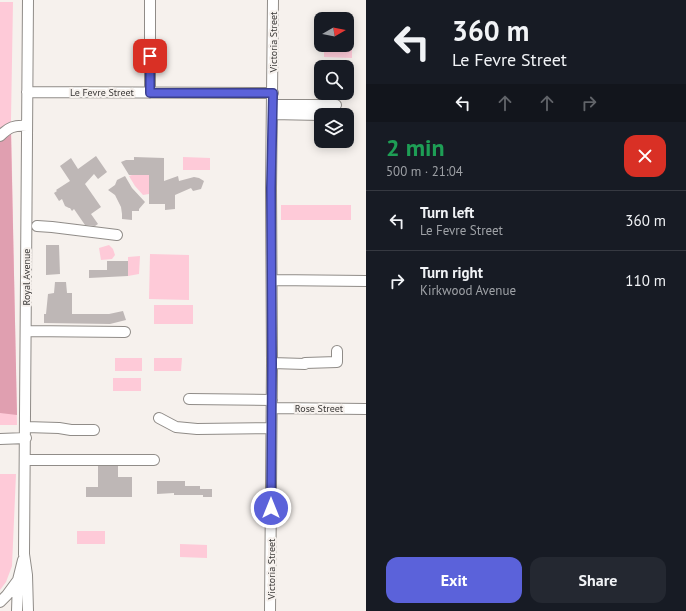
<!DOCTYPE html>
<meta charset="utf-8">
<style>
:root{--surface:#171b24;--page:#242831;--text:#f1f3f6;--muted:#9ea1a6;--line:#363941;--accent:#5b62da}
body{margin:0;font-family:"PT Sans",sans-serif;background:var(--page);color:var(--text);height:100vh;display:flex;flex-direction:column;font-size:15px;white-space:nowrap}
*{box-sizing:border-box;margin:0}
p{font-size:13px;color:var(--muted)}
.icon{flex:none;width:22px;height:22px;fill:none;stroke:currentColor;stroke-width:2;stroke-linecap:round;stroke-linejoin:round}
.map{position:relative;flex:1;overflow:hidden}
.side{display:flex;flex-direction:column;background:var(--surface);width:320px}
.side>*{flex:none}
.top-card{background:#171b24;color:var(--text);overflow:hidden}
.needle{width:26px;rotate:81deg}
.fabs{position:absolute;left:314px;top:12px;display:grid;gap:8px}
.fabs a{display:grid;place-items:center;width:40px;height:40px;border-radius:8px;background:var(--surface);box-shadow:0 2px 10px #0003;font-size:20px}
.pin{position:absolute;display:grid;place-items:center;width:34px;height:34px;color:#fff;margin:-17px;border-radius:8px;box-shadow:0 2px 6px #0006}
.me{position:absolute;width:44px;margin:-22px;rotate:0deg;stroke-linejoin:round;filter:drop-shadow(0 0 3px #0008)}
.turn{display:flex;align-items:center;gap:14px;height:84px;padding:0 20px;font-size:18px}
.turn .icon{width:52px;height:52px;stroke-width:2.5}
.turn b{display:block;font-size:28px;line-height:34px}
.lanes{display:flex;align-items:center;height:38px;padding:0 20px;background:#0003;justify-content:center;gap:20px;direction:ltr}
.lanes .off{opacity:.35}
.round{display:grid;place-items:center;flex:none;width:42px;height:42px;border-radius:12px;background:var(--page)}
.overview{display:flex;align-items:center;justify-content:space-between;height:68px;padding:0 20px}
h1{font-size:24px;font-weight:700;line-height:30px;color:#1e9e55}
.cta{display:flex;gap:8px;margin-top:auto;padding:8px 20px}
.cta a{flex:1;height:46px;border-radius:12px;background:var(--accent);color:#fff;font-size:16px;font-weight:700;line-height:46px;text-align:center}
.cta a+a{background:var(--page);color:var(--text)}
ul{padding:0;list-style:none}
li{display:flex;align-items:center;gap:12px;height:60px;padding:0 20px;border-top:1px solid var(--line)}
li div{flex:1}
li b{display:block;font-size:15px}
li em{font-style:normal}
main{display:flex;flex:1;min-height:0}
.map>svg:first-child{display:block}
.green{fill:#fecad8}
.forest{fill:#e09fb0}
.building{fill:#beb7b6}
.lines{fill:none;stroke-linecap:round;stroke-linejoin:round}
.minor-casing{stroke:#908c88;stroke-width:12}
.minor{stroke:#fff;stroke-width:10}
.route-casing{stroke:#3b408e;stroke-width:10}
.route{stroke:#5b62da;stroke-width:7}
.labels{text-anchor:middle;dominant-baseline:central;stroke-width:4;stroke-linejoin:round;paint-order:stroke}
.street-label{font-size:10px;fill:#3a3837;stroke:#f6f1ed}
</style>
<main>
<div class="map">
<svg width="366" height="611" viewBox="0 0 366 611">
<rect width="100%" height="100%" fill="#f6f1ed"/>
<path class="green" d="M 0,2 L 13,2 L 11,119 L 17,425 L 0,425 Z
M 324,45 L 352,45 L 352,58 L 324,57 Z
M 183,157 L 210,158 L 210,170 L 183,170 Z
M 132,175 L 149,175 L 149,194 L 143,195 L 135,186 L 129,176 Z
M 281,205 L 351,205 L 351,220 L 281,220 Z
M 109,245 L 113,249 L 115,255 L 112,259 L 101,260 L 99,248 Z
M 150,254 L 189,255 L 189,300 L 149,299 Z
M 140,256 L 139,274 L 128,276 L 128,257 Z
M 154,305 L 193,305 L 193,324 L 154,324 Z
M 115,358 L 142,358 L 142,371 L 115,371 Z
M 154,358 L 182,358 L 181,371 L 154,371 Z
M 113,378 L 141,378 L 141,391 L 113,391 Z
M 0,474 L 16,474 L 12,566 L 6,582 L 0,590 Z
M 77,531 L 105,531 L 105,544 L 77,544 Z
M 180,544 L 207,545 L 207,558 L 180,557 Z"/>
<path class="forest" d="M 11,134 L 17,415 L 0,413 L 0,141 Z"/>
<path class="building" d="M 96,156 L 107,172 L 98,179 L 94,174 L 85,184 L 101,207 L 91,214 L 98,224 L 95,226 L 85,225 L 74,209 L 72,211 L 70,208 L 69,208 L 65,206 L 62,199 L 59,201 L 54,193 L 57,191 L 56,190 L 70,181 L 60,166 L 71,158 L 78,169 Z
M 134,157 L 164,158 L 164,181 L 178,176 L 179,181 L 194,177 L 199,178 L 204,181 L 201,189 L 193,191 L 191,188 L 175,195 L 175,209 L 165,210 L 165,204 L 149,204 L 149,175 L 129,175 L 121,162 L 126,160 L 134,160 Z
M 125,176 L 132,188 L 145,202 L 139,209 L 139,211 L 132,211 L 132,220 L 122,219 L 122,214 L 121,207 L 115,195 L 108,190 L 115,185 L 117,180 Z
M 46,245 L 59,245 L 60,274 L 46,275 Z
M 107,261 L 128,261 L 128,276 L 89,278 L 89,270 L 107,270 Z
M 55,282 L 66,282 L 67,293 L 72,293 L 72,314 L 109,314 L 123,311 L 126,320 L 110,324 L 44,323 L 44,314 L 46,314 L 48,294 L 54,293 Z
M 98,466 L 118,466 L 118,477 L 132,477 L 132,497 L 86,497 L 86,487 L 98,487 Z
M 157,481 L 185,481 L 185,486 L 200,486 L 200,489 L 212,489 L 212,497 L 203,497 L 203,495 L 174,495 L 174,493 L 157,494 Z"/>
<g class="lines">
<defs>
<path id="minor" d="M 28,0 L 24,554 L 27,575 L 28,611
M 27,92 L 273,93
M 150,93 L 150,0
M 272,105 L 336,105
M 272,114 L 321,115
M 0,136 C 9,127 14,125 27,126
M 37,226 L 52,227 L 117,235
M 272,280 L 366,281
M 26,331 L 125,332
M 272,363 L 305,364 L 305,363 L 337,362 L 337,351
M 189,399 L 272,400
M 272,408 L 366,409
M 159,418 L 176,427 L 197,429 L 271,428
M 26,427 L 59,428 L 71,430 L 94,430
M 0,439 L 26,438
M 25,460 L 154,460
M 0,602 L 7,595 L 18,580
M 17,611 L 18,580 L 23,560
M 270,611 L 272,363 L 271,188 L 273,0"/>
</defs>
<use href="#minor" class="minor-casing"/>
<use href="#minor" class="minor"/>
</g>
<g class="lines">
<defs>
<path id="route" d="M 150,56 L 150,93 L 273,93 L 271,188 L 272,363 L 271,508"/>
</defs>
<use href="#route" class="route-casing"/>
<use href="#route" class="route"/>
</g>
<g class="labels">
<g class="street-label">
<text transform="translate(273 42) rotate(-90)">Victoria Street</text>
<text x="102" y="92">Le Fevre Street</text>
<text transform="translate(26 277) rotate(-90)">Royal Avenue</text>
<text x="319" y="408">Rose Street</text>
<text transform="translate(271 569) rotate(-90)">Victoria Street</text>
</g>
</g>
</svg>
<div class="fabs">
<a><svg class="needle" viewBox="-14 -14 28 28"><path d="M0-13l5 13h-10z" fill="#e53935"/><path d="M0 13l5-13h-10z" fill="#9ea1a6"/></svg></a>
<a><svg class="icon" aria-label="search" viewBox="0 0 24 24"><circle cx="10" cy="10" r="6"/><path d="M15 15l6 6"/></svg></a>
<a><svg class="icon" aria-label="layers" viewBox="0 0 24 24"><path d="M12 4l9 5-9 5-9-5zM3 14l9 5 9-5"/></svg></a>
</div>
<div class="pin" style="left:150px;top:56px;background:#d93025"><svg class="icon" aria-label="arrive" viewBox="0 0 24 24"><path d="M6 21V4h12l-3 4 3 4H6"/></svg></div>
<svg class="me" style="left:271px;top:508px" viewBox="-20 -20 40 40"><circle r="17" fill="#5b62da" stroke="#fff" stroke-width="3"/><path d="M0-11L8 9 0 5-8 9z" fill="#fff"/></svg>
</div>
<section class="side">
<div class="top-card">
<div class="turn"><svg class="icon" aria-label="left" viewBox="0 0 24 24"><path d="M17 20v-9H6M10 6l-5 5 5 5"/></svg><div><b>360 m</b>Le Fevre Street</div></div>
<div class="lanes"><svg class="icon" aria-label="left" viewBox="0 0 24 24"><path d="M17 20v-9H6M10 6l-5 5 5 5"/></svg><svg class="icon off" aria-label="ahead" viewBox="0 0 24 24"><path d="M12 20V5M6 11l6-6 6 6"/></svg><svg class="icon off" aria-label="ahead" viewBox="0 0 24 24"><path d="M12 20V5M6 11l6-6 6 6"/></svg><svg class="icon off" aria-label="right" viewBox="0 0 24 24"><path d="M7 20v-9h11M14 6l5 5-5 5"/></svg></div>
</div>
<div class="overview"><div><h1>2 min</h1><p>500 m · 21:04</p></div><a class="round" style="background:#d93025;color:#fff"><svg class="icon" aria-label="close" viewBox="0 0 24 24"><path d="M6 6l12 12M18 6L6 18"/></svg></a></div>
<ul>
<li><svg class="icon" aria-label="left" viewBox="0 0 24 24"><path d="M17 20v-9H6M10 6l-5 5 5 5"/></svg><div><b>Turn left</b><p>Le Fevre Street</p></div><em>360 m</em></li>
<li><svg class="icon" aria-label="right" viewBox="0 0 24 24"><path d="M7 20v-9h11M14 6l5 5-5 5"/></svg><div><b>Turn right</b><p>Kirkwood Avenue</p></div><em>110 m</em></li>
</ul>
<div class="cta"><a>Exit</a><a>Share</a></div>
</section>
</main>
